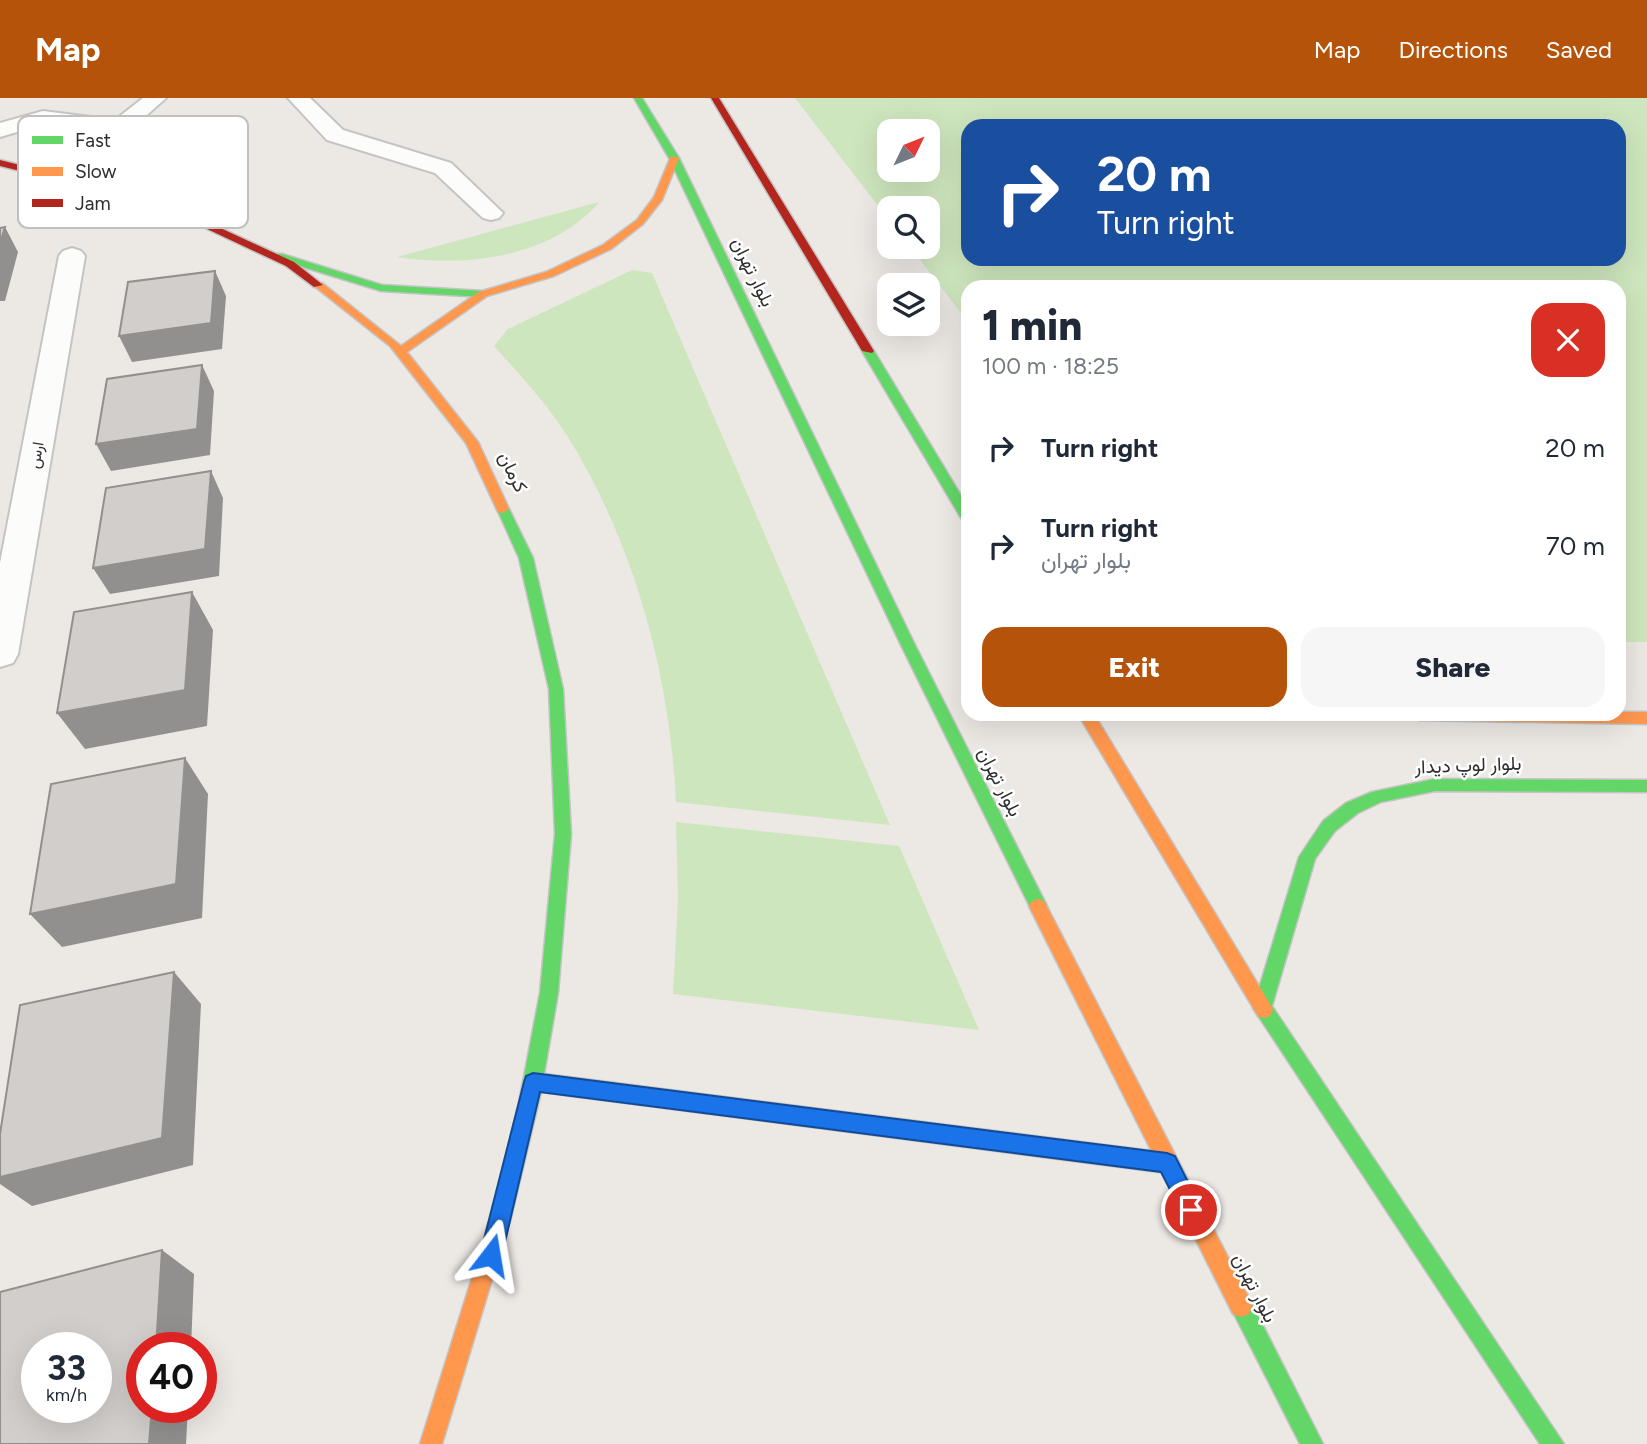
<!DOCTYPE html>
<meta charset="utf-8">
<style>
:root{--surface:#fff;--page:#f6f6f7;--text:#1f2937;--muted:#747a83;--accent:#b45309}
body{margin:0;font-family:Figtree,Vazirmatn,sans-serif;background:var(--page);color:var(--text);height:100vh;display:flex;flex-direction:column;font-size:26px;white-space:nowrap}
*{box-sizing:border-box;margin:0}
p{font-size:23px;color:var(--muted)}
.icon{flex:none;width:38px;height:38px;fill:none;stroke:currentColor;stroke-width:2;stroke-linecap:round;stroke-linejoin:round}
.map{position:relative;flex:1;overflow:hidden}
.drawer{position:absolute;left:961px;top:182px;width:665px;height:441px;display:flex;flex-direction:column;background:var(--surface);border-radius:21px;box-shadow:0 7px 28px #0002}
.drawer>*{flex:none}
.top-card{position:absolute;left:961px;top:21px;width:665px;height:147px;border-radius:21px;box-shadow:0 7px 28px #0002;background:#1a4fa0;color:#fff;overflow:hidden}
.needle{width:46px;rotate:47deg}
.fabs{position:absolute;left:877px;top:21px;display:grid;gap:14px}
.fabs a{display:grid;place-items:center;width:63px;height:63px;border-radius:14px;background:var(--surface);box-shadow:0 7px 28px #0002;font-size:35px}
.speed{position:absolute;left:21px;top:1234px;display:flex;gap:14px;font-size:35px;font-weight:700;text-align:center}
.speed>*{display:grid;place-content:center;width:91px;height:91px;border-radius:50%;background:var(--surface);box-shadow:0 7px 28px #0002;line-height:1}
.speed small{font-size:18px;font-weight:400}
.speed .limit{border:10px solid #d22;background:#fff;color:#111}
.pin{position:absolute;display:grid;place-items:center;width:60px;height:60px;color:#fff;margin:-30px;border:4px solid #fff;border-radius:50%;box-shadow:0 2px 7px #0007}
.me{position:absolute;width:77px;margin:-38px;rotate:14deg;stroke-linejoin:round;filter:drop-shadow(0 0 5px #0008)}
.turn{display:flex;align-items:center;gap:24px;height:147px;padding:0 21px;font-size:32px}
.turn .icon{width:91px;height:91px;stroke-width:2.5}
.turn b{display:block;font-size:49px;line-height:60px}
.round{display:grid;place-items:center;flex:none;width:74px;height:74px;border-radius:21px;background:var(--page)}
.head{display:flex;align-items:center;justify-content:space-between;height:119px;padding:0 21px}
h1{font-size:42px;font-weight:800;line-height:52px}
.action{display:flex;gap:14px;margin-top:auto;padding:14px 21px}
.action a{flex:1;height:80px;border-radius:21px;background:var(--accent);color:#fff;font-size:28px;font-weight:800;line-height:80px;text-align:center}
.action a+a{background:var(--page);color:var(--text)}
ul{padding:0;list-style:none}
li{display:flex;align-items:center;gap:21px;height:98px;padding:0 21px}
li div{flex:1}
li b{display:block;font-size:26px}
li em{font-style:normal}
header{display:flex;align-items:center;gap:42px;box-sizing:border-box;height:98px;padding:0 35px;background:var(--accent);color:#fff}
header strong{font-size:33px}
nav{display:flex;gap:38px;margin-inline-start:auto;font-size:24px}
.map>svg:first-child{display:block}
.green{fill:#cee6be;fill-rule:evenodd}
.lines{fill:none;stroke-linecap:round;stroke-linejoin:round}
.street-casing{stroke:#c5c4c5;stroke-width:4}
.fast-casing{stroke:#c5c4c5;stroke-width:3}
.slow-casing{stroke:#c5c4c5;stroke-width:3}
.jam-casing{stroke:#c5c4c5;stroke-width:3}
.street{fill:#fcfcfb;fill-rule:evenodd}
.fast{fill:#63d668;fill-rule:evenodd}
.slow{fill:#ff974d;fill-rule:evenodd}
.jam{fill:#b3261e;fill-rule:evenodd}
.shaded-wall{fill:#92908e}
.building{fill:#d1cecb;stroke:#92908e;stroke-width:2;fill-rule:evenodd}
.route{fill:#1a73e8;stroke:#114b97;stroke-width:2}
.labels{text-anchor:middle;dominant-baseline:central;stroke-width:5;stroke-linejoin:round;paint-order:stroke}
.far-street-label{font-size:16px;fill:#2e2e2e;stroke:#fff}
.street-label{font-size:19px;fill:#2e2e2e;stroke:#fff}
.key{fill:#fff;stroke:#c0c0c0;stroke-width:2}
.key-label{font-size:19px;fill:#2e2e2e}
</style>
<header>
<strong>Map</strong>
<nav><a>Map</a><a>Directions</a><a>Saved</a></nav>
</header>
<div class="map">
<svg width="1647" height="1346" viewBox="0 0 1647 1346">
<rect width="100%" height="100%" fill="#ece8e4"/>
<path class="green" d="M 795,0 L 1647,0 L 1647,544 L 1619,544 L 1619,189 L 968,189 L 968,224 L 910,149 L 928,149 L 928,110 L 889,110 L 889,122 ZM 968,28 L 1619,28 L 1619,161 L 968,161 ZM 889,33 L 928,33 L 928,72 L 889,72 Z
M 599,104 C 554,159 464,170 397,159 Z
M 632,172 L 652,175 L 890,727 L 676,704 C 670,578 635,447 568,339 C 547,306 520,277 494,248 L 508,231 Z
M 676,724 L 899,748 L 979,932 L 673,896 L 678,801 Z"/>
<g class="lines">
<defs>
<path id="street" d="M 143,0 L 166,0 L 130,32 L 104,91 L 88,91 L 84,86 L 107,34 L 44,26 L 0,39 L 0,25 L 43,13 L 115,22 Z
M 288,0 L 310,0 L 343,32 L 451,65 L 503,115 L 499,120 L 491,122 L 483,120 L 435,75 L 327,42 Z
M 72,150 L 81,153 L 85,158 L 18,556 L 13,565 L 0,569 L 0,465 L 59,158 L 63,153 Z"/>
<path id="fast" d="M 634,0 L 642,0 L 679,60 L 915,547 L 1047,808 L 1044,813 L 1038,815 L 1032,813 L 901,547 L 669,60 Z
M 274,156 L 282,156 L 382,187 L 483,193 L 488,196 L 483,199 L 381,193 L 274,160 Z
M 868,250 L 874,253 L 968,409 L 968,424 L 961,420 L 862,253 Z
M 503,407 L 509,411 L 533,460 L 563,591 L 571,736 L 558,895 L 544,976 L 1167,1055 L 1174,1058 L 1177,1065 L 1174,1072 L 1167,1075 L 541,994 L 511,1119 L 508,1126 L 501,1129 L 494,1126 L 491,1119 L 518,1010 L 540,895 L 555,736 L 549,591 L 519,460 L 497,411 Z
M 1435,681 L 1647,682 L 1647,694 L 1435,693 L 1381,704 L 1358,715 L 1335,733 L 1315,761 L 1272,908 L 1564,1346 L 1540,1346 L 1253,910 L 1299,759 L 1323,723 L 1346,705 L 1372,694 Z
M 1241,1197 L 1249,1200 L 1323,1346 L 1300,1346 L 1230,1208 L 1233,1200 Z"/>
<path id="slow" d="M 671,58 L 679,60 L 662,102 L 643,126 L 611,151 L 554,178 L 487,198 L 407,254 L 478,344 L 509,411 L 503,415 L 498,414 L 466,345 L 390,248 L 313,187 L 322,185 L 401,248 L 479,194 L 546,174 L 603,147 L 637,122 L 654,99 Z
M 1619,614 L 1647,614 L 1647,626 L 1419,622 L 1411,616 L 1619,616 Z
M 1078,616 L 1094,616 L 1270,906 L 1273,912 L 1270,918 L 1264,920 L 1258,918 Z
M 1038,801 L 1044,803 L 1249,1200 L 1252,1208 L 1249,1216 L 1241,1219 L 1233,1216 L 1029,808 L 1032,803 Z
M 501,1109 L 508,1112 L 511,1119 L 442,1346 L 420,1346 L 491,1119 L 494,1112 Z"/>
<path id="jam" d="M 711,0 L 719,0 L 874,253 L 872,255 L 862,253 Z
M 0,62 L 162,103 L 294,164 L 323,187 L 314,189 L 286,168 L 156,107 L 0,68 Z"/>
</defs>
<use href="#street" class="street-casing"/>
<use href="#fast" class="fast-casing"/>
<use href="#slow" class="slow-casing"/>
<use href="#jam" class="jam-casing"/>
<use href="#street" class="street"/>
<use href="#fast" class="fast"/>
<use href="#slow" class="slow"/>
<use href="#jam" class="jam"/>
</g>
<path class="shaded-wall" d="M 5,129 L 18,154 L 5,203 L 0,203 L 0,145 Z
M 215,173 L 226,198 L 222,251 L 132,264 L 119,238 Z
M 202,267 L 214,293 L 210,357 L 111,373 L 96,346 Z
M 211,373 L 223,400 L 219,478 L 110,496 L 93,470 Z
M 192,494 L 213,532 L 207,628 L 85,651 L 57,615 Z
M 185,660 L 208,696 L 202,820 L 62,849 L 30,816 Z
M 174,874 L 201,906 L 193,1067 L 32,1108 L 0,1086 L 0,1079 Z
M 162,1152 L 194,1176 L 191,1250 L 156,1250 Z
M 152,1309 L 188,1309 L 186,1346 L 149,1346 Z"/>
<path class="building" d="M 5,129 L 0,145 L 0,130 Z
M 215,173 L 211,225 L 119,238 L 128,184 Z
M 202,267 L 197,331 L 96,346 L 107,281 Z
M 211,373 L 205,451 L 93,470 L 106,390 Z
M 192,494 L 185,592 L 57,615 L 74,514 Z
M 185,660 L 176,786 L 30,816 L 51,686 Z
M 174,874 L 162,1040 L 0,1079 L 0,1036 L 20,907 Z
M 162,1152 L 156,1250 L 142,1250 L 142,1309 L 152,1309 L 149,1346 L 0,1346 L 0,1194 ZM 37,1250 L 96,1250 L 96,1309 L 37,1309 Z"/>
<path class="route" d="M 533,975 L 1167,1055 L 1175,1058 L 1202,1112 L 1199,1119 L 1191,1122 L 1184,1119 L 1161,1074 L 540,994 L 502,1157 L 499,1164 L 491,1167 L 484,1164 L 480,1157 L 524,984 L 526,978 Z"/>
<g class="labels">
<g class="far-street-label">
<text transform="translate(36 357) rotate(-80)">ارس</text>
</g>
<g class="street-label">
<text transform="translate(753 174) rotate(64)">بلوار تهران</text>
<text transform="translate(513 374) rotate(64)">کرمان</text>
<text transform="translate(1468 667) rotate(-2)">بلوار لوپ دیدار</text>
<text transform="translate(1000 684) rotate(63)">بلوار تهران</text>
<text transform="translate(1255 1190) rotate(63)">بلوار تهران</text>
</g>
</g>
<rect x="18" y="18" width="230" height="112" rx="10" class="key"/>
<rect x="32" y="38" width="31" height="8" fill="#63d668"/>
<rect x="32" y="69" width="31" height="9" fill="#ff974d"/>
<rect x="32" y="101" width="31" height="8" fill="#b3261e"/>
<g class="key-label">
<text x="75" y="49">Fast</text>
<text x="75" y="80">Slow</text>
<text x="75" y="112">Jam</text>
</g>
</svg>
<div class="fabs">
<a><svg class="needle" viewBox="-14 -14 28 28"><path d="M0-13l5 13h-10z" fill="#e53935"/><path d="M0 13l5-13h-10z" fill="#747a83"/></svg></a>
<a><svg class="icon" aria-label="search" viewBox="0 0 24 24"><circle cx="10" cy="10" r="6"/><path d="M15 15l6 6"/></svg></a>
<a><svg class="icon" aria-label="layers" viewBox="0 0 24 24"><path d="M12 4l9 5-9 5-9-5zM3 14l9 5 9-5"/></svg></a>
</div>
<div class="speed"><div>33<small>km/h</small></div><div class="limit">40</div></div>
<div class="pin" style="left:1191px;top:1112px;background:#d93025"><svg class="icon" aria-label="arrive" viewBox="0 0 24 24"><path d="M6 21V4h12l-3 4 3 4H6"/></svg></div>
<svg class="me" style="left:491px;top:1157px" viewBox="-20 -20 40 40"><path d="M0-17L14 15 0 8-14 15z" fill="#1a73e8" stroke="#fff" stroke-width="4"/></svg>
<div class="top-card">
<div class="turn"><svg class="icon" aria-label="right" viewBox="0 0 24 24"><path d="M7 20v-9h11M14 6l5 5-5 5"/></svg><div><b>20 m</b>Turn right</div></div>
</div>
<section class="drawer">
<div class="head"><div><h1>1 min</h1><p>100 m · 18:25</p></div><a class="round" style="background:#d93025;color:#fff"><svg class="icon" aria-label="close" viewBox="0 0 24 24"><path d="M6 6l12 12M18 6L6 18"/></svg></a></div>
<ul>
<li><svg class="icon" aria-label="right" viewBox="0 0 24 24"><path d="M7 20v-9h11M14 6l5 5-5 5"/></svg><div><b>Turn right</b></div><em>20 m</em></li>
<li><svg class="icon" aria-label="right" viewBox="0 0 24 24"><path d="M7 20v-9h11M14 6l5 5-5 5"/></svg><div><b>Turn right</b><p>بلوار تهران</p></div><em>70 m</em></li>
</ul>
<div class="action"><a>Exit</a><a>Share</a></div>
</section>
</div>
